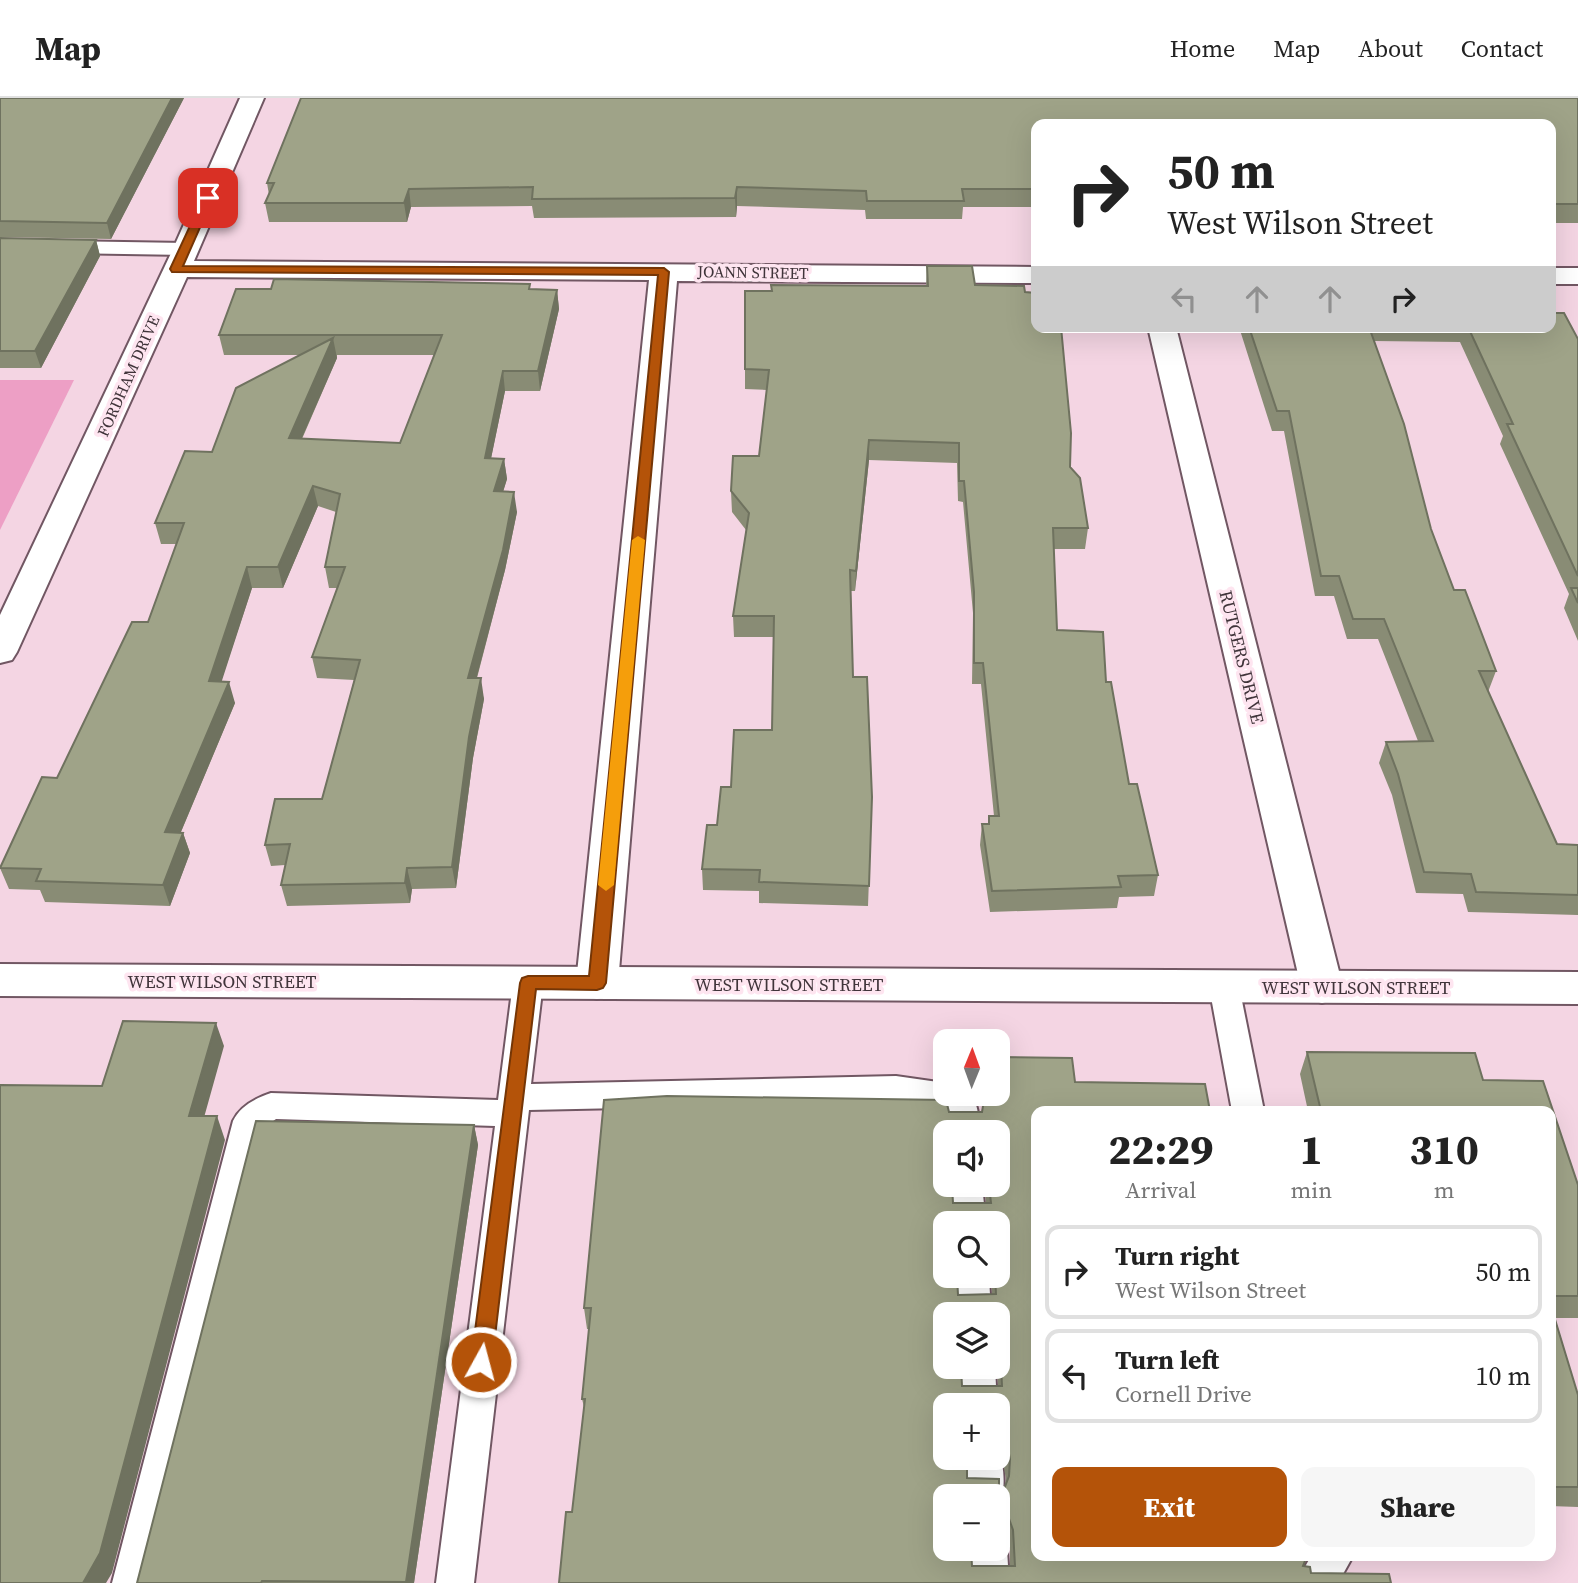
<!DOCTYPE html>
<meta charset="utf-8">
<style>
:root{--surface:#fff;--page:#f6f6f6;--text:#222;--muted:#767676;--line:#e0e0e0;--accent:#b45309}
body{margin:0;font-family:"Source Serif 4",serif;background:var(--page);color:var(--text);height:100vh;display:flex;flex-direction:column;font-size:26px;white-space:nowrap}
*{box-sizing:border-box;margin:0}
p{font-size:23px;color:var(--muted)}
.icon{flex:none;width:38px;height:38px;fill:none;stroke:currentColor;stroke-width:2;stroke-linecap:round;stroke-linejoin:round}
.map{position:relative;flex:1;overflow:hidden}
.details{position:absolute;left:1031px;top:1008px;width:525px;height:455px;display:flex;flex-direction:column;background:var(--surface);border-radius:14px;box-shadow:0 7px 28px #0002}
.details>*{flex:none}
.top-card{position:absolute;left:1031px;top:21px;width:525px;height:214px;border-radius:14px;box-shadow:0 7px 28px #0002;background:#fff;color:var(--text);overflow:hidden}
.needle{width:46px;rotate:1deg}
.buttons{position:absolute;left:933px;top:931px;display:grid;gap:14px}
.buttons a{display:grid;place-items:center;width:77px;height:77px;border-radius:14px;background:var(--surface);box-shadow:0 7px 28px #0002;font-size:35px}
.pin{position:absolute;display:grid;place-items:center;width:60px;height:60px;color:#fff;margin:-30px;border-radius:14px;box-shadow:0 4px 10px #0006}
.me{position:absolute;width:77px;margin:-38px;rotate:7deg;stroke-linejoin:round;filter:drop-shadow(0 0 5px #0008)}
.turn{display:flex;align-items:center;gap:24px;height:147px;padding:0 21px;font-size:32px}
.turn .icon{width:91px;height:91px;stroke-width:2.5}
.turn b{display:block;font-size:49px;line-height:60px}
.lanes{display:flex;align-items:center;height:66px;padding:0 21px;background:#0003;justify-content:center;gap:35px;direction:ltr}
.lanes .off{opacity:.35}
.eta{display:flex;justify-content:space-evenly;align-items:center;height:119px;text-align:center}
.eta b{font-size:42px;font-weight:800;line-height:49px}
.button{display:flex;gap:14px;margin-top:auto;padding:14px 21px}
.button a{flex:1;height:80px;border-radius:14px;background:var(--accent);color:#fff;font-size:28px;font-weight:800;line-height:80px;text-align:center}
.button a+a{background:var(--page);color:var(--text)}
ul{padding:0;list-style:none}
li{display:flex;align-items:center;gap:21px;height:94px;margin:0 14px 10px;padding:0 7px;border:4px solid var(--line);border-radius:14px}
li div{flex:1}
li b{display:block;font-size:26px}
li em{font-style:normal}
header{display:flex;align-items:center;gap:42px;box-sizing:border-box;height:98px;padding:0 35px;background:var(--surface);border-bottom:2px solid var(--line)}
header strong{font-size:33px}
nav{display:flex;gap:38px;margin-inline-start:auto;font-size:24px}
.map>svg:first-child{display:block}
.green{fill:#ed9fc5}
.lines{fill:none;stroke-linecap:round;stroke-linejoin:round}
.service-casing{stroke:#715763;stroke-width:4}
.minor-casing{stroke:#715763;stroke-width:4}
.tertiary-casing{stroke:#715763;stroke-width:4}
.service{fill:#fff;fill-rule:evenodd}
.minor{fill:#fff;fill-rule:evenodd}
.tertiary{fill:#fff;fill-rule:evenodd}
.wall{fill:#898c75;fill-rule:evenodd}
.shaded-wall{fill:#6f725f}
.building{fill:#9fa388;stroke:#6f725f;stroke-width:2;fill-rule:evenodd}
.route{fill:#b45309;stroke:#753606;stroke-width:2}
.slow{fill:#f59e0b}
.labels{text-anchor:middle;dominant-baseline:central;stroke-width:7;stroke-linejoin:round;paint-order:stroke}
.far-street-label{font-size:16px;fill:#40343a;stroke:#fee5f0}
.street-label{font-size:18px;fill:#40343a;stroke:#fee5f0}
</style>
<header>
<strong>Map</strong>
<nav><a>Home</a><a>Map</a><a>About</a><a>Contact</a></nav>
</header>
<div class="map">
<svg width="1578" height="1485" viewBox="0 0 1578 1485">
<rect width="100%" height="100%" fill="#f4d5e3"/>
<path class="green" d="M 0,282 L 74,282 L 0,432 Z"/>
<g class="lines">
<defs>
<path id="service" d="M 0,142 L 186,145 L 196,151 L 186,157 L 0,154 Z
M 528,873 L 539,877 L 543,885 L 531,986 L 896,978 L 945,985 L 945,996 C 978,996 978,1003 979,1034 L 947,1034 L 946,1016 L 938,1010 L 896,1004 L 529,1012 L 474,1485 L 436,1485 L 495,1028 L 276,1021 L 263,1030 L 150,1485 L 112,1485 L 233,1023 C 240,1008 256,1000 271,995 L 498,1002 L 513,885 L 517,877 Z
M 1224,876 L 1235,880 L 1239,888 L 1264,1013 L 1232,1013 L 1209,888 L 1213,880 Z
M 950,1087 L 982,1087 L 986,1125 L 952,1125 Z
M 955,1178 L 989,1178 L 991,1216 L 957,1216 Z
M 959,1269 L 995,1269 L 997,1307 L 961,1307 Z
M 998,1351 C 1005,1368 1006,1395 998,1411 L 998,1398 L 966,1398 L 965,1360 L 998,1360 Z
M 998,1436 L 1002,1438 L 1007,1451 L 1009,1485 L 971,1485 L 969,1451 L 998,1451 Z
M 1311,1458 L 1353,1458 L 1338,1485 L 1296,1485 Z"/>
<path id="minor" d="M 240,0 L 264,0 L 194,163 L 1036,169 L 1036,185 L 677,183 L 618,885 L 612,896 L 597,901 L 582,896 L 576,885 L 649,182 L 187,179 L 17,554 L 12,562 L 0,565 L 0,517 L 173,151 Z
M 1550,170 L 1578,170 L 1578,186 L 1550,186 Z
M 1148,229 L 1176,229 L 1343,889 L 1337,900 L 1322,905 L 1307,900 L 1301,889 Z"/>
<path id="tertiary" d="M 0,866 L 1578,874 L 1578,906 L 0,898 Z"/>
</defs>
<use href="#service" class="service-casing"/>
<use href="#minor" class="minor-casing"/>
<use href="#tertiary" class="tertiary-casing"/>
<use href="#service" class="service"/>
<use href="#minor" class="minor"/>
<use href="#tertiary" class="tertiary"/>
</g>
<path class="wall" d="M 0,0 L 184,0 L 111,141 L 0,139 Z
M 301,0 L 1578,0 L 1578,125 L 1550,125 L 1550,26 L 1036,26 L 1036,109 L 963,109 L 962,121 L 866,121 L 865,112 L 737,108 L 736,119 L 534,120 L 532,108 L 411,109 L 407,124 L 269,124 L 265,105 L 269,97 L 267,85 Z
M 0,140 L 96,142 L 100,158 L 41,270 L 0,270 Z
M 927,168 L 975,187 L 1025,194 L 1070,369 L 1088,430 L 1085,451 L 1054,451 L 1057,532 L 1106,584 L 1129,686 L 1158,777 L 1154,798 L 1119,799 L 1117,810 L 990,814 L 980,747 L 982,726 L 988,726 L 989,718 L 994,718 L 981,586 L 972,586 L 973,515 L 963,404 L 958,403 L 957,365 L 869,362 L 855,493 L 851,493 L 853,579 L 872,699 L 868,808 L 759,805 L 759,793 L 703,792 L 702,771 L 731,689 L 772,632 L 774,539 L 734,539 L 733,518 L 746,432 L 732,414 L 731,393 L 759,358 L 767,292 L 745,291 L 745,271 L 771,193 L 926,188 Z
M 531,191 L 557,192 L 559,211 L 540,293 L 505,293 L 491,360 L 504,361 L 507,381 L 503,393 L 517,414 L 505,472 L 477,580 L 484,601 L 473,660 L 456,790 L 412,791 L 410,805 L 287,808 L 281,787 L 285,767 L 271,768 L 265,747 L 322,701 L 354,582 L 317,580 L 312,559 L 337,490 L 329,490 L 325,469 L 336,414 L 318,408 L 283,490 L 252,490 L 221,583 L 235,605 L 181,734 L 183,735 L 190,755 L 170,808 L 45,804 L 40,792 L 9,791 L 0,770 L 57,680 L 148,524 L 177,446 L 161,446 L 155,425 L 212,354 L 300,257 L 224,257 L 219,237 ZM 337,257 L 434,257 L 400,345 L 302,341 L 337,260 Z
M 1239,229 L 1550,229 L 1578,241 L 1578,543 L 1564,510 L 1569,496 L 1500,346 L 1503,338 L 1460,244 L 1374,243 L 1431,431 L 1454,492 L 1496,573 L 1488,594 L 1557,746 L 1578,747 L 1578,817 L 1468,814 L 1463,796 L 1416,795 L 1392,697 L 1379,665 L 1386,644 L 1418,643 L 1378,541 L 1347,541 L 1334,498 L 1315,498 L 1284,333 L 1272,333 Z
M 1307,954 L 1475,955 L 1483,982 L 1543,983 L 1578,1087 L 1578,1220 L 1555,1220 L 1578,1297 L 1578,1409 L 1550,1408 L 1550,1013 L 1308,1013 L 1300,976 Z
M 988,996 L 998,996 L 1036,1013 L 1307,1458 L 559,1485 L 572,1414 L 584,1309 L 582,1301 L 589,1231 L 587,1231 L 584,1210 L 949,1014 L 982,1014 L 988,1002 ZM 945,1034 L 998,1034 L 998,1087 L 984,1087 L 986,1105 L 953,1105 ZM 945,1125 L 998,1125 L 998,1178 L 991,1178 L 992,1197 L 958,1197 ZM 945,1216 L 998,1216 L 997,1269 L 998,1288 L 962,1288 ZM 945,1307 L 998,1307 L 998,1350 L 1000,1350 L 1006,1381 L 1003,1394 L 967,1380 ZM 945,1398 L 998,1398 L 998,1437 L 998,1435 L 1004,1437 L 1010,1451 L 1010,1468 L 972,1468 Z
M 474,1027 L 478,1047 L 414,1485 L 137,1485 Z"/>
<path class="shaded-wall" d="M 172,0 L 184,0 L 111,141 L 107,125 Z
M 737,89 L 737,108 L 736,119 L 735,100 Z
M 409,91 L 411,109 L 407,124 L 404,105 Z
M 96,142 L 100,158 L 41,270 L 35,253 Z
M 557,192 L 559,211 L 540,293 L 538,273 Z
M 333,240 L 337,260 L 293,360 L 289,340 Z
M 503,273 L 505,293 L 487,380 L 485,360 Z
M 869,342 L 869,362 L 855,493 L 856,473 Z
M 504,361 L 507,381 L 497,414 L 494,393 Z
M 313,388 L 318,408 L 283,490 L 278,469 Z
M 514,394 L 517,414 L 505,472 L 471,601 L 468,580 Z
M 247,469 L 252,490 L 215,604 L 209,583 Z
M 481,580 L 484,601 L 473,660 L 456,790 L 452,769 L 469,639 Z
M 229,584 L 235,605 L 172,755 L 165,734 Z
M 183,735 L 190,755 L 170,808 L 163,787 Z
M 407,770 L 412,791 L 410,805 L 405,785 Z
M 216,925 L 224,948 L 198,1041 L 189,1018 Z
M 217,1018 L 225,1042 L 112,1475 L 106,1485 L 83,1485 Z
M 474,1027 L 478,1047 L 414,1485 L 406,1485 Z"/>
<path class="building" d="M 0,0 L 172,0 L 107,125 L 0,123 Z
M 301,0 L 1578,0 L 1578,106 L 1550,106 L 1550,26 L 1036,26 L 1036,91 L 962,91 L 964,103 L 867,103 L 866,93 L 737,89 L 735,100 L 532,101 L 533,89 L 409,91 L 404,105 L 265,105 L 274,85 L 267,85 Z
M 0,140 L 96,142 L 35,253 L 0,253 Z
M 927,168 L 972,168 L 975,187 L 1024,188 L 1025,194 L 1036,195 L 1036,229 L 1061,229 L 1071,335 L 1070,369 L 1080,380 L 1088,430 L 1053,430 L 1057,532 L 1103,534 L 1106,584 L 1111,584 L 1129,686 L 1137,686 L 1158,777 L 1118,778 L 1121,789 L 992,793 L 982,726 L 989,726 L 989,718 L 999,718 L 983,565 L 974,565 L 974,494 L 964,383 L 959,383 L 959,345 L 869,342 L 856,473 L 850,472 L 853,579 L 867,579 L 872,699 L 869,788 L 759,784 L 760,772 L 702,771 L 707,727 L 717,727 L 721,689 L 731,689 L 734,632 L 772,632 L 774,518 L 733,518 L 749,415 L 731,393 L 733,358 L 759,358 L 769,272 L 745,271 L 745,193 L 772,193 L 771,187 L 928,188 Z
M 274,181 L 530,186 L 529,191 L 557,192 L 538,273 L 503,273 L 485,360 L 504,361 L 494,393 L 514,394 L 503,452 L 468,580 L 481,580 L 469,639 L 452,769 L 407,770 L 405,785 L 281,787 L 290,746 L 265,747 L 275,701 L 322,701 L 360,562 L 312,559 L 345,469 L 325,469 L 340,396 L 313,388 L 278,469 L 247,469 L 209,583 L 229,584 L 165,734 L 183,735 L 163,787 L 36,783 L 41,771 L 0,770 L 42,679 L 57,680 L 132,524 L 148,524 L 184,425 L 155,425 L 185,353 L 212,354 L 236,290 L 333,240 L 289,340 L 400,345 L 442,237 L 219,237 L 236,191 L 271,191 Z
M 1550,215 L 1564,215 L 1578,241 L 1578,478 L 1507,326 L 1513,326 L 1468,229 L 1550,229 Z
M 1249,229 L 1369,229 L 1404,326 L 1431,431 L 1454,492 L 1465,492 L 1496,573 L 1479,573 L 1557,746 L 1578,747 L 1578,797 L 1476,794 L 1471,776 L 1424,774 L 1398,676 L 1386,644 L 1433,643 L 1384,521 L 1353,521 L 1339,478 L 1321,478 L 1289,313 L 1277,313 Z
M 1571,490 L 1578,490 L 1578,505 Z
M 123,923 L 216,925 L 189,1018 L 217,1018 L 100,1455 L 83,1485 L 0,1485 L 0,987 L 102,988 Z
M 1307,954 L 1475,955 L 1483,982 L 1543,983 L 1578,1087 L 1578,1198 L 1550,1198 L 1550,1013 L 1321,1013 Z
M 998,959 L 1072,960 L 1075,984 L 1205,986 L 1210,1013 L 1036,1013 L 1036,1458 L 1307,1458 L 1303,1468 L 1310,1469 L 1311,1475 L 1389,1476 L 1391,1485 L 559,1485 L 566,1414 L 572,1414 L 585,1301 L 582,1301 L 591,1210 L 584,1210 L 604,1002 L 667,998 L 946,1002 L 949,1014 L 982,1014 L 984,1002 L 993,1002 L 992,996 L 998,996 ZM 945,1034 L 998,1034 L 998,1087 L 989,1087 L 991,1105 L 953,1105 L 952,1087 L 945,1087 ZM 945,1125 L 998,1125 L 998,1178 L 995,1178 L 996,1196 L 958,1197 L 957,1178 L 945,1178 ZM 945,1216 L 998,1216 L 998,1246 L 1000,1246 L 1002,1288 L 962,1288 L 961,1269 L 945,1269 ZM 945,1307 L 998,1307 L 998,1337 L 999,1337 L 999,1329 L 1004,1330 L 1010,1361 L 1009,1378 L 1003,1394 L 999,1391 L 999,1381 L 967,1380 L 967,1360 L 945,1360 ZM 945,1398 L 998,1398 L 998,1429 L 999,1429 L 1000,1415 L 1008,1418 L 1013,1432 L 1015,1468 L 972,1468 L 971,1451 L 945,1451 Z
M 256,1023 L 474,1027 L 406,1484 L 262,1483 L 261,1485 L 137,1485 Z
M 1550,1205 L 1578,1297 L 1578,1389 L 1550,1389 Z"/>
<path class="route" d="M 208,97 L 213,100 L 183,168 L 664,170 L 669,174 L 606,885 L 603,890 L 597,892 L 536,891 L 492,1264 L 489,1270 L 481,1273 L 474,1270 L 471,1264 L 520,885 L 522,880 L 528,878 L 589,878 L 658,177 L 172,174 L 170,171 L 203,100 Z"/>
<path class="slow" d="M 638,438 L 645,442 L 614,787 L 606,793 L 598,787 L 632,442 Z"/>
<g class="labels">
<g class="far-street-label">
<text transform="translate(753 174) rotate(1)">JOANN STREET</text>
<text transform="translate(128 278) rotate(-66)">FORDHAM DRIVE</text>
</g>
<g class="street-label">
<text transform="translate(1242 559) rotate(76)">RUTGERS DRIVE</text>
<text x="222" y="883">WEST WILSON STREET</text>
<text x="789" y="886">WEST WILSON STREET</text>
<text x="1356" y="889">WEST WILSON STREET</text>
</g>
</g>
</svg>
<div class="buttons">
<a><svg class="needle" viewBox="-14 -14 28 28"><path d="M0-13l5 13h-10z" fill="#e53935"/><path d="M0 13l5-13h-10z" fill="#767676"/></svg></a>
<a><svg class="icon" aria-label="sound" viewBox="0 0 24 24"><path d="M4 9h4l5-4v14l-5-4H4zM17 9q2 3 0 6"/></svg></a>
<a><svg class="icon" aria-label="search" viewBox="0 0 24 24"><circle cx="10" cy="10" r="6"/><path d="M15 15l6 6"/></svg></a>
<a><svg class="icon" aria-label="layers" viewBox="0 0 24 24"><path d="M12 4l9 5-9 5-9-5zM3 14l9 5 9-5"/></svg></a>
<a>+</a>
<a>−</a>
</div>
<div class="pin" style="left:208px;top:100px;background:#d93025"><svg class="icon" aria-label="arrive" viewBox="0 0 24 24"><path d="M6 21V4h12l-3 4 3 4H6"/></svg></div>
<svg class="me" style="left:481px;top:1264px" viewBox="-20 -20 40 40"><circle r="17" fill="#b45309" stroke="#fff" stroke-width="3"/><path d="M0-11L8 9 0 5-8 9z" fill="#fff"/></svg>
<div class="top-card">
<div class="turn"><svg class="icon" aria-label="right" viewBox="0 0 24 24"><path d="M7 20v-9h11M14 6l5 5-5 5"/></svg><div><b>50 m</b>West Wilson Street</div></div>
<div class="lanes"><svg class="icon off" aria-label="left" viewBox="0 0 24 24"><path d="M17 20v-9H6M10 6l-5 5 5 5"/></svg><svg class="icon off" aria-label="ahead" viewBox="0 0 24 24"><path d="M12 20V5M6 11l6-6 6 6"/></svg><svg class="icon off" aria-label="ahead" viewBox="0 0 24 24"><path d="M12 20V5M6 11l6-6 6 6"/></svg><svg class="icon" aria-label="right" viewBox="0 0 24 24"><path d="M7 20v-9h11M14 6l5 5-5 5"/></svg></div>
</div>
<section class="details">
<div class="eta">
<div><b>22:29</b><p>Arrival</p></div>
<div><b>1</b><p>min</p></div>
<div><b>310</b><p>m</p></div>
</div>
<ul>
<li><svg class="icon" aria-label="right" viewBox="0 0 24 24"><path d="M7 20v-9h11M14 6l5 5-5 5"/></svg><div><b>Turn right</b><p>West Wilson Street</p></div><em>50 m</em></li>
<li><svg class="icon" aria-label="left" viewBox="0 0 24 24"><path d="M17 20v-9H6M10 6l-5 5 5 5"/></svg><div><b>Turn left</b><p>Cornell Drive</p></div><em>10 m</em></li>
</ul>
<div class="button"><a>Exit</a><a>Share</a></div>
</section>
</div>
